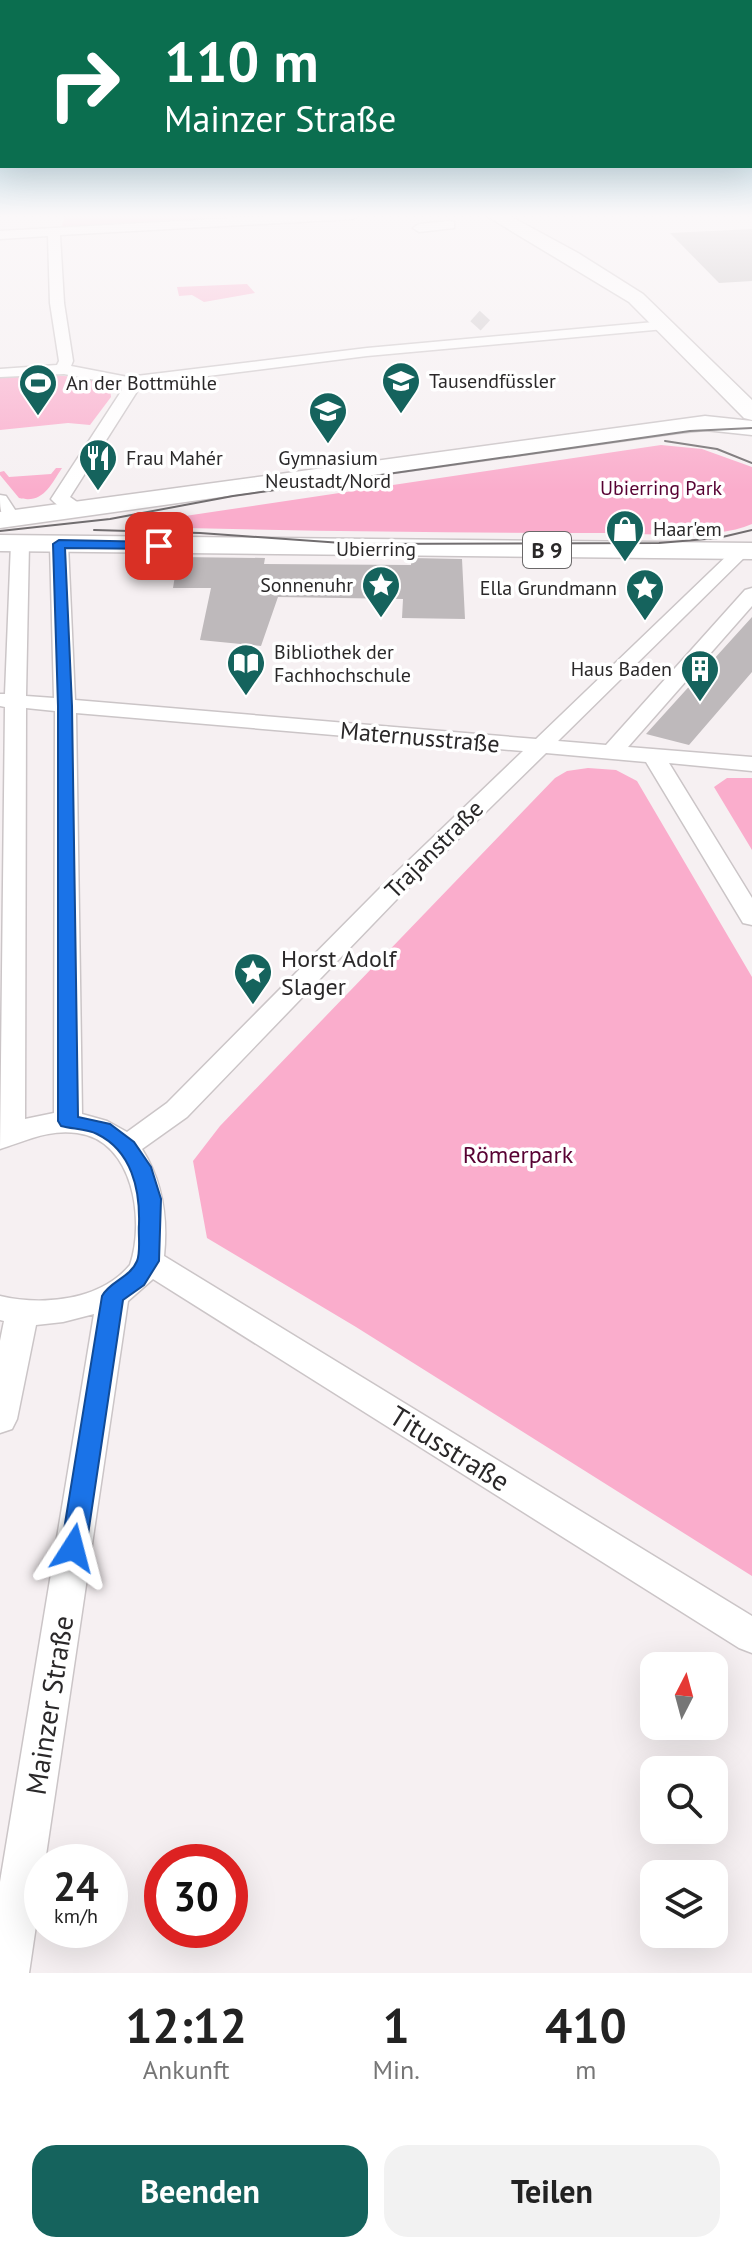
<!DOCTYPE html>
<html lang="de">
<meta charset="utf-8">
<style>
:root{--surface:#fff;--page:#f2f2f2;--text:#222;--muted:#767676;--accent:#15635d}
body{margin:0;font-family:"PT Sans",sans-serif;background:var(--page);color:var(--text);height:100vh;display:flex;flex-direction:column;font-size:30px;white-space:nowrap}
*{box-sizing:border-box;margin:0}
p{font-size:26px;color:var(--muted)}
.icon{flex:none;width:44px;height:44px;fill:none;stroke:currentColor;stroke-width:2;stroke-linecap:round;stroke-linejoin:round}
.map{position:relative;height:1973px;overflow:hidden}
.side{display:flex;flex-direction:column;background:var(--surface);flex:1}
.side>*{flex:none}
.hud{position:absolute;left:0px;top:0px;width:752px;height:168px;box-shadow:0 8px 32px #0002;background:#0b6e4f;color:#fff;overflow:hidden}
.needle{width:52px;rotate:6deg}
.controls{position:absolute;left:640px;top:1652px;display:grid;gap:16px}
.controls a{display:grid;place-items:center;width:88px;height:88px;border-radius:16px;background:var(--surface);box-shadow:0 8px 32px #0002;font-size:40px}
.speed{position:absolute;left:24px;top:1844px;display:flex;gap:16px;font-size:40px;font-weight:700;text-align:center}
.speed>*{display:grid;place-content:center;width:104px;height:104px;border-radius:50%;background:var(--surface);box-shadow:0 8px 32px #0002;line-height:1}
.speed small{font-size:20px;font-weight:400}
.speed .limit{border:12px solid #d22;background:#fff;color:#111}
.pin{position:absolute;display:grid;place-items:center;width:68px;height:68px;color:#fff;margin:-34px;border-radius:16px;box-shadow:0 4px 12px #0006}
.me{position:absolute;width:88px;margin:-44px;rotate:9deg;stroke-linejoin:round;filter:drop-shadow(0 0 6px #0008)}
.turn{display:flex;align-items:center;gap:28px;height:168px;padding:0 32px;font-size:36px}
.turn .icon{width:104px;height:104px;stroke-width:2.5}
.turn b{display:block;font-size:56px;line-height:68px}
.eta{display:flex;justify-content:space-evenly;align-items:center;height:136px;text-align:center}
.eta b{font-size:48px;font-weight:700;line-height:56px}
.primary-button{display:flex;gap:16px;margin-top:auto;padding:16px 32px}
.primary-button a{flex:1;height:92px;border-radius:24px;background:var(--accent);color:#fff;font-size:32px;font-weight:700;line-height:92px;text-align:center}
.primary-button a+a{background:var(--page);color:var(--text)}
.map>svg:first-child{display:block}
.green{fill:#faadcc}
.building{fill:#beb9bb}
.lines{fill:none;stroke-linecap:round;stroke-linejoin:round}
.street-tunnel{stroke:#cdc8ca;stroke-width:14;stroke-dasharray:14 7;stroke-linecap:butt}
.street-casing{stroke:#cbc5c7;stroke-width:3}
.primary-casing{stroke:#cbc5c7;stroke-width:3}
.street{fill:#fff;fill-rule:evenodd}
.primary{fill:#fff;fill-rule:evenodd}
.tram{stroke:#716d6f;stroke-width:2}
.route{fill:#1a73e8;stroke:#114b97;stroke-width:2}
.labels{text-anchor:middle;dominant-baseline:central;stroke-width:7;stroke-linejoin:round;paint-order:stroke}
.far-poi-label{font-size:20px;fill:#2a2829;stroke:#fff;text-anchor:start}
.far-park-label{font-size:20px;fill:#570132;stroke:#fff}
.far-street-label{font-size:20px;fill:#2a2829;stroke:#fff}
.shield{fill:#fff;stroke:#6a6869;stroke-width:2}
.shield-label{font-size:22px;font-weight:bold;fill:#2a2829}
.street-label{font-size:24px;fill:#2a2829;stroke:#fff}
.poi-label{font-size:24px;fill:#2a2829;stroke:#fff;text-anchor:start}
.park-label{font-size:24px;fill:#570132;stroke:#fff}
.near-street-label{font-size:28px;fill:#2a2829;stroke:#fff}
</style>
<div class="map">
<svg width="752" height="1973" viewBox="0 0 752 1973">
<rect width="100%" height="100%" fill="#f6f0f2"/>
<path class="green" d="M 66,215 L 248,215 L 61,227 Z
M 247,284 L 255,293 L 204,302 L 192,295 L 179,296 L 177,287 Z
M 48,375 L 80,377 L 98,382 L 110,389 L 111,397 L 90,425 L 68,423 L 0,430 L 0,378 Z
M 661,445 L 702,449 L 752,467 L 752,524 C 713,541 644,533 601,533 C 462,533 324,531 186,528 L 172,527 L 165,519 Z
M 56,468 L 62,468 C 50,486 43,504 19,498 L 0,475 L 0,472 L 4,471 L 9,477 L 51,474 Z
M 588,768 L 616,770 L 637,781 L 752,977 L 752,1576 L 356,1327 L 207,1238 L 193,1161 L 220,1126 L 555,778 L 567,771 Z
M 727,778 L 752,778 L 752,850 L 714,787 Z"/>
<path class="building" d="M 752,229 L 752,281 L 719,283 L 670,233 Z
M 178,557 L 265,558 L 264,564 L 411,565 L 411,558 L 462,559 L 465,619 L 402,618 L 403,599 L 278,597 L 261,646 L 200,640 L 211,588 L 173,588 Z
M 752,617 L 752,672 L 689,745 L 646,734 Z"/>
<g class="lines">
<path class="street-tunnel" d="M 475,316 L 486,326"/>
<defs>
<path id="street" d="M 289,215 L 359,215 L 353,219 L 60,235 L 64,303 L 73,361 L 71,366 L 128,377 L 367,348 L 665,321 L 672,325 L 665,329 L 367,356 L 136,385 L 138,390 L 70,497 L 87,509 L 84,513 C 73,515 59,508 51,499 L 122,390 L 121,385 L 64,374 L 0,377 L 0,369 L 57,365 L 59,361 L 50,303 L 48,236 L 0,239 L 0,231 Z
M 450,221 L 454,222 L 454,228 L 419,232 L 413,228 L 419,224 Z
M 0,495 L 6,496 L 21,519 L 18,523 L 6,523 C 0,513 0,506 0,495 Z
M 20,538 L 29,543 L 26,696 L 54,698 L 50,544 L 59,539 L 68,544 L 75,700 L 536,739 L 736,547 L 742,546 L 751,551 L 558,741 L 606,745 L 745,590 L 752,588 L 752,606 L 628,747 L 752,757 L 752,771 L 669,763 L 752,898 L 752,925 L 743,923 L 740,918 L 646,762 L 546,753 L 398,898 L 187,1117 L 142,1149 C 163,1182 168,1217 164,1256 L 752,1616 L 752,1653 L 739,1648 L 153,1279 L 128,1301 L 45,1862 L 42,1862 L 42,1885 L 29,1973 L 0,1973 L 0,1882 L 94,1314 L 63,1322 L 36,1325 L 17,1419 L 12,1429 L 0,1433 L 0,1341 L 4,1321 L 0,1320 L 0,1296 C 42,1306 100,1301 130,1265 C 145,1221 134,1140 77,1133 C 48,1129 26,1141 0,1149 L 5,707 L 0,706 L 0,694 L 5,694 L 11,543 ZM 26,708 L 55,711 L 54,1113 L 25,1119 ZM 76,713 L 523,751 L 380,888 L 167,1103 L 127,1132 L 107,1121 L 82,1114 Z"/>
<path id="primary" d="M 485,215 L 508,215 L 578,253 L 643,294 L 752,400 L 752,420 L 744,418 L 629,302 Z
M 705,416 L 752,421 L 752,435 L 705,430 L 677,433 L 0,528 L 0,512 Z
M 0,535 L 752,543 L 752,559 L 0,551 Z"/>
</defs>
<use href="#street" class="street-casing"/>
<use href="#primary" class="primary-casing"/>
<use href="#street" class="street"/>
<use href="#primary" class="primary"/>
<path class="tram" d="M 665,441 L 717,449 L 752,463
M 94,530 L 200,533 L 356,544 L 659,543 L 718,538 L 752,530
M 0,531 L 110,519 L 233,496 L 690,431 L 752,428"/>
</g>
<linearGradient id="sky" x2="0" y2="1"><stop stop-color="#66b2ce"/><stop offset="0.44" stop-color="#fbf8f9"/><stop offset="1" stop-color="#fbf8f9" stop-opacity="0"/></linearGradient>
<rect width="752" height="491" fill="url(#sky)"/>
<path class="route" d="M 59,540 L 159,542 L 165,546 L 159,549 L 65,548 L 72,706 L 78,1117 L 110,1124 L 134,1142 L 151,1167 L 161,1199 L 159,1261 L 144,1285 L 123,1300 L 86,1548 L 82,1556 L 73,1559 L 64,1556 L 61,1548 L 102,1296 C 110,1281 130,1278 137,1261 C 141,1251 138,1235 139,1224 C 140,1190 132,1151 97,1134 C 87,1129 72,1129 61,1126 L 58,1121 L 58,706 L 53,544 Z"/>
<defs>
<symbol id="school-pin" viewBox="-11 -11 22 30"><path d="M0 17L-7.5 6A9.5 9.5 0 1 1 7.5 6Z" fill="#15635d" stroke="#fff"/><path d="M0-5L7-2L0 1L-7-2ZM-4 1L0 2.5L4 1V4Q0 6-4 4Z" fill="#fff"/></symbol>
<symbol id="stadium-pin" viewBox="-11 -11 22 30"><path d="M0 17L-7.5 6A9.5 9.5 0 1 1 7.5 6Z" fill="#15635d" stroke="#fff"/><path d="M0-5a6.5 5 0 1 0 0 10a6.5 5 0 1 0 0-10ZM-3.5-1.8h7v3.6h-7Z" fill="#fff"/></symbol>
<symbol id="restaurant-pin" viewBox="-11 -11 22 30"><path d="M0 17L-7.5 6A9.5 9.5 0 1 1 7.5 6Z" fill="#15635d" stroke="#fff"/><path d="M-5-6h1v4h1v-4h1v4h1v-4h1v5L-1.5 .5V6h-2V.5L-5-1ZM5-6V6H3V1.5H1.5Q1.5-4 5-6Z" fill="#fff"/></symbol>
<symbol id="shop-pin" viewBox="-11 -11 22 30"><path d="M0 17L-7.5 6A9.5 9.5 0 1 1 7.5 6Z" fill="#15635d" stroke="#fff"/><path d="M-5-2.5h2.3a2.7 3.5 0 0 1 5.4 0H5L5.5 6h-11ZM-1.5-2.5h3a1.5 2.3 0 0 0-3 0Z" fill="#fff"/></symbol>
<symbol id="sight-pin" viewBox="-11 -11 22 30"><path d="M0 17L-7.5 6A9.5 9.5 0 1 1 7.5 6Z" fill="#15635d" stroke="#fff"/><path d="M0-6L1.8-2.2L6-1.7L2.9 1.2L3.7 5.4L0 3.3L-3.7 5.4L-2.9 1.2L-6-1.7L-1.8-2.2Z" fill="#fff"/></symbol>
<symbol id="library-pin" viewBox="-11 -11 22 30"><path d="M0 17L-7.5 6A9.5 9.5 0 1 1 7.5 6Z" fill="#15635d" stroke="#fff"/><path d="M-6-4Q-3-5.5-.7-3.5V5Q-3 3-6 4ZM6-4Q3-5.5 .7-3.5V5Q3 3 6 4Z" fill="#fff"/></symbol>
<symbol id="building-pin" viewBox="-11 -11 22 30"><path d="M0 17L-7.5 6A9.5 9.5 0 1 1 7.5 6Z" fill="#15635d" stroke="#fff"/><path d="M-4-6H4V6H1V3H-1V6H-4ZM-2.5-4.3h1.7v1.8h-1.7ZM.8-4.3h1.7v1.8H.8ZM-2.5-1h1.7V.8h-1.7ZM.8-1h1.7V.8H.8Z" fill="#fff"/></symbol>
</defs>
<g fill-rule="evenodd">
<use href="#school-pin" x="379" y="359" width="44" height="60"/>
<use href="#stadium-pin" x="16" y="361" width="44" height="60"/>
<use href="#school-pin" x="306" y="389" width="44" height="60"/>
<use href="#restaurant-pin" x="76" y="436" width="44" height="60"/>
<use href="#shop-pin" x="603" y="507" width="44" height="60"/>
<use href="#sight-pin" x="359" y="563" width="44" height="60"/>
<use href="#sight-pin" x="623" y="566" width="44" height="60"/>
<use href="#library-pin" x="224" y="641" width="44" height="60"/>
<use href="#building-pin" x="678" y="647" width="44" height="60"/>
<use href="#sight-pin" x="231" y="950" width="44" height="60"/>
</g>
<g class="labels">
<g class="far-poi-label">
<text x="429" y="381">Tausendfüssler</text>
<text x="66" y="383">An der Bottmühle</text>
<text x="126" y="458">Frau Mahér</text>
<text x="328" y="458" text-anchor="middle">Gymnasium<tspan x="328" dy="23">Neustadt/Nord</tspan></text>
<text x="653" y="529">Haar'em</text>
<text x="353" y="585" text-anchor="end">Sonnenuhr</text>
<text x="617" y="588" text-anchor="end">Ella Grundmann</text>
<text x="274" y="652">Bibliothek der<tspan x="274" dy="23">Fachhochschule</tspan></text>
<text x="672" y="669" text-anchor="end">Haus Baden</text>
</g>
<g class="far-park-label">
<text x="661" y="488">Ubierring Park</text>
</g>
<g class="far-street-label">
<text x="376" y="549">Ubierring</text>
</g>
<rect class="shield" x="523" y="532" width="48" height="36" rx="6"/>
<g class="shield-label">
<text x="547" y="550">B 9</text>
</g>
<g class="street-label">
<text transform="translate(420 737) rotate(5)">Maternusstraße</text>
<text transform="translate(434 849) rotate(-45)">Trajanstraße</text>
</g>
<g class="poi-label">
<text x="281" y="958">Horst Adolf<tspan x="281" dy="28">Slager</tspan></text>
</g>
<g class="park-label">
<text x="518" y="1154">Römerpark</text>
</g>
<g class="near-street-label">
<text transform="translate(450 1448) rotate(32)">Titusstraße</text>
<text transform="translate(49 1705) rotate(-81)">Mainzer Straße</text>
</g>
</g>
</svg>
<div class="controls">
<a><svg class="needle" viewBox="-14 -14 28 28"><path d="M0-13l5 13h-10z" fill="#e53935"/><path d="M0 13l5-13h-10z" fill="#767676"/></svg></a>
<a><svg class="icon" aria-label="search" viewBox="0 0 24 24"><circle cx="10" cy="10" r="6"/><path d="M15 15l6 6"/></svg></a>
<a><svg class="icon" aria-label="layers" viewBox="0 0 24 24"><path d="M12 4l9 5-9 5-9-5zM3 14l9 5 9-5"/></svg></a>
</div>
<div class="speed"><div>24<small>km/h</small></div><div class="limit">30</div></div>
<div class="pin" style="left:159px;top:546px;background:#d93025"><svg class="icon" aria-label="arrive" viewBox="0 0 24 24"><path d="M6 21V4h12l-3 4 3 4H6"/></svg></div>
<svg class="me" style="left:73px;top:1548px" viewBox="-20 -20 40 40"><path d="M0-17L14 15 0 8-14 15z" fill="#1a73e8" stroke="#fff" stroke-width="4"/></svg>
<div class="hud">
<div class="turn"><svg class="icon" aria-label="right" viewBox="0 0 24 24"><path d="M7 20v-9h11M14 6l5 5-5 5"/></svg><div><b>110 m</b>Mainzer Straße</div></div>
</div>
</div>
<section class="side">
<div class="eta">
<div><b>12:12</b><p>Ankunft</p></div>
<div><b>1</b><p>Min.</p></div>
<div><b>410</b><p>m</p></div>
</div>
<div class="primary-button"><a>Beenden</a><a>Teilen</a></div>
</section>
